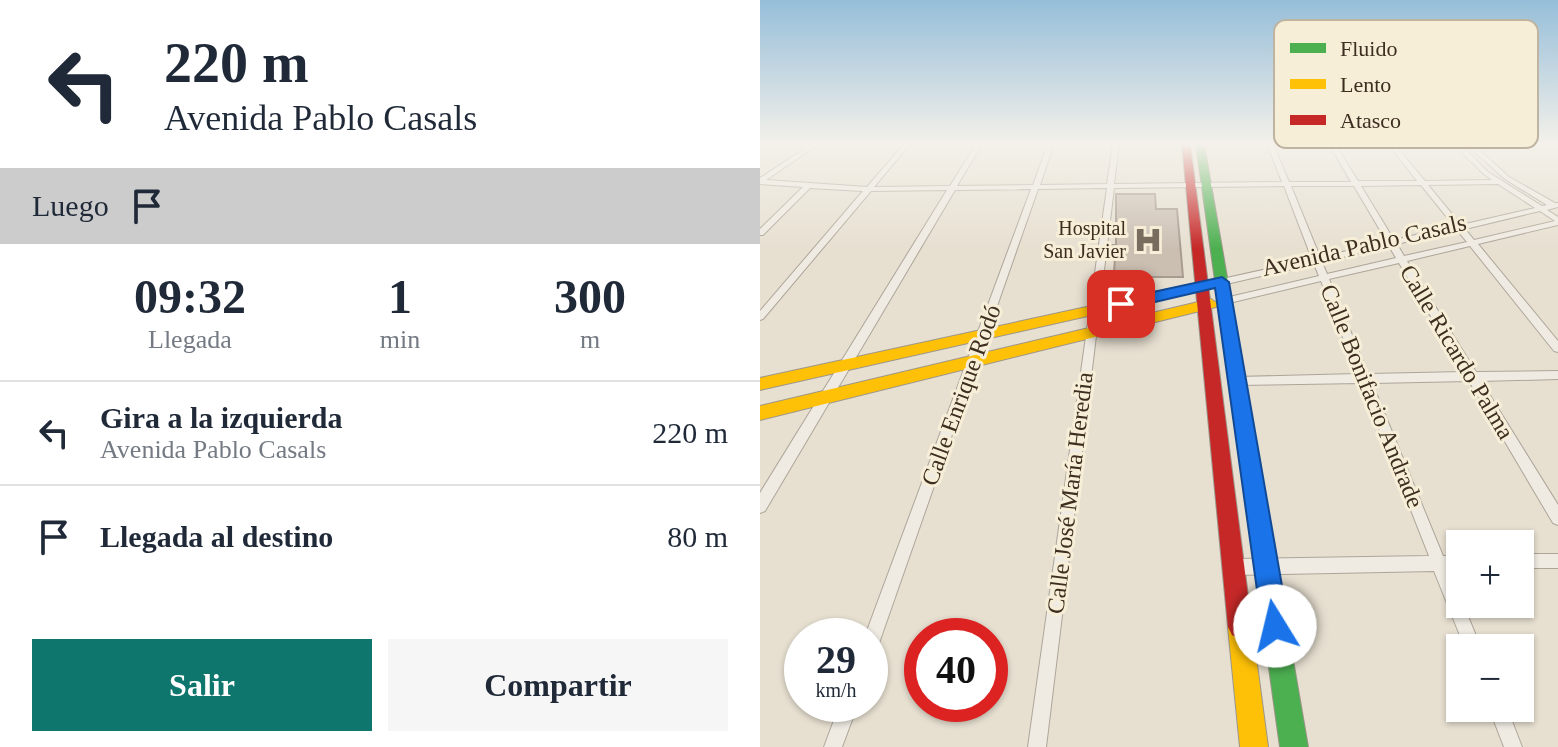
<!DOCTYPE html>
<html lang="es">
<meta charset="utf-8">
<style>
:root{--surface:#fff;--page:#f6f6f7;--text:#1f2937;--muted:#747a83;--line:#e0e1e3;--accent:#0f766e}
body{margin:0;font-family:Georgia,serif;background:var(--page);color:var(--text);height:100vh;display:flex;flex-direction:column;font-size:30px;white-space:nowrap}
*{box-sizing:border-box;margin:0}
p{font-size:26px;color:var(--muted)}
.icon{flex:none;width:44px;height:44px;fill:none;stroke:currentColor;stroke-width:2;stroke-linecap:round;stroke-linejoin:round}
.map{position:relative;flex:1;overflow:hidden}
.drawer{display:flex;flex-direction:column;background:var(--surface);width:760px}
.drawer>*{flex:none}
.top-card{background:#fff;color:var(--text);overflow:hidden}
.tools{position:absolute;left:686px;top:530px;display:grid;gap:16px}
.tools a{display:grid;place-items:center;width:88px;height:88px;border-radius:0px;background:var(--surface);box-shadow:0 2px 6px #0004;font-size:40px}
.speed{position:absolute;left:24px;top:618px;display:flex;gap:16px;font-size:40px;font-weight:700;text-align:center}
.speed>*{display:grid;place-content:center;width:104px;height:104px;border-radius:50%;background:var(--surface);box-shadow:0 2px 6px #0004;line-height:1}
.speed small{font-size:20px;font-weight:400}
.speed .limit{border:12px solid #d22;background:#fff;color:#111}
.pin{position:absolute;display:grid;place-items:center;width:68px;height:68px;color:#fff;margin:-34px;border-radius:16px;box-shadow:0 4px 12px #0006}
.me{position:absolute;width:88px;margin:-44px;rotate:351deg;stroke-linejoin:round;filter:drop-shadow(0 0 6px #0008)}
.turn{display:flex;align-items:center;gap:28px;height:168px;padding:0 32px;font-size:36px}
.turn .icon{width:104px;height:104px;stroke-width:2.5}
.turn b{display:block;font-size:56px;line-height:68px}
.then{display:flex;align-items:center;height:76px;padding:0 32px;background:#0003;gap:16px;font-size:30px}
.eta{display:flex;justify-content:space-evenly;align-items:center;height:136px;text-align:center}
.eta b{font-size:48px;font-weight:700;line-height:56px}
.button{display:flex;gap:16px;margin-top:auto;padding:16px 32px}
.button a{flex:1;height:92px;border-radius:0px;background:var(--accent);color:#fff;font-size:32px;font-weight:700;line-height:92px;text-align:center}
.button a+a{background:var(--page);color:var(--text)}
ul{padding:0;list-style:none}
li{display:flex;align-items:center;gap:24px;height:104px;padding:0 32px;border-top:2px solid var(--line)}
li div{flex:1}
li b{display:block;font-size:30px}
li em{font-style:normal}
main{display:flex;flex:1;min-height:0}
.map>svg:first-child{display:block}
.building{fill:#cbbfb2;stroke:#a89c90;stroke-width:2}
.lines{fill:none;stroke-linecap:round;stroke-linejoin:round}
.street-casing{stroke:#ada599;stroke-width:2}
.fast-casing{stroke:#9c958a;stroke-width:2}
.slow-casing{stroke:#9c958a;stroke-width:2}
.jam-casing{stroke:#9c958a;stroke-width:2}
.street{fill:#efebe3;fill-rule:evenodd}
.fast{fill:#4caf50;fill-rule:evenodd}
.slow{fill:#ffc107;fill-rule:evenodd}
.jam{fill:#c62828;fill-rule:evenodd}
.route{fill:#1a73e8;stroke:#114b97;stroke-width:2}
.labels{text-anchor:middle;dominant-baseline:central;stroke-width:6;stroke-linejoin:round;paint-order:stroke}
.far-poi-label{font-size:20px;fill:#3d2e20;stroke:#f7eed8;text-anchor:end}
.street-label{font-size:24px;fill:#3d2e20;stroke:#f7eed8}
.key{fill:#f7eed8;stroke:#bfb4a1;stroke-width:2}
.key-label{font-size:22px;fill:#3d2e20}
</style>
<main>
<section class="drawer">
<div class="top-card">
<div class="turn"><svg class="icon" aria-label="left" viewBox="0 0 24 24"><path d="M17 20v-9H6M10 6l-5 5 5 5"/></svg><div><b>220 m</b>Avenida Pablo Casals</div></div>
<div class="then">Luego<svg class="icon" aria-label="arrive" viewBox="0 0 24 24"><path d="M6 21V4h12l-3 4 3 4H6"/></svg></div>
</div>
<div class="eta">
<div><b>09:32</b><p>Llegada</p></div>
<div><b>1</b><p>min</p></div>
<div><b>300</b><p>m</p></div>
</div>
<ul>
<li><svg class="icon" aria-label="left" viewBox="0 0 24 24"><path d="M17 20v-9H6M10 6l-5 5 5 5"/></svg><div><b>Gira a la izquierda</b><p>Avenida Pablo Casals</p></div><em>220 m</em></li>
<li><svg class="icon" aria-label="arrive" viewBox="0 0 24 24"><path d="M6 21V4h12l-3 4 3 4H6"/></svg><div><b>Llegada al destino</b></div><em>80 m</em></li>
</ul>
<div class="button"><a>Salir</a><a>Compartir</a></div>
</section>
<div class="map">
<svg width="798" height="747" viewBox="0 0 798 747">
<rect width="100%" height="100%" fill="#e7e0d1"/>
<path class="building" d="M 356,194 L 395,194 L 396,209 L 417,209 L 423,277 L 376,277 L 376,287 L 353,287 L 355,258 L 351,258 L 352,245 L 356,245 Z"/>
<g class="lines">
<defs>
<path id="street" d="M 52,144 L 59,144 L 6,180 L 107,187 L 144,144 L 150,144 L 114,187 L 190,186 L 216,144 L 222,144 L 197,186 L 273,185 L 288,144 L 294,144 L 280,185 L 347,184 L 353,144 L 359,144 L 354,184 L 522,182 L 507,144 L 513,144 L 529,182 L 591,182 L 569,144 L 575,144 L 598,181 L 657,181 L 628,144 L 634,144 L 665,181 L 732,180 L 724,174 L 693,144 L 700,144 L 728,172 L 782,206 L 787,205 L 745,179 L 706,144 L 713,144 L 749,177 L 795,203 L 798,203 L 798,207 L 787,210 L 798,217 L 798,225 L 718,244 L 798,341 L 798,352 L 794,351 L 710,246 L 647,261 L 716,372 L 798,371 L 798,379 L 721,381 L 798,505 L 798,525 L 793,523 L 709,381 L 612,383 L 683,556 L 700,555 L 700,571 L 689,571 L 700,596 L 700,604 L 703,604 L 721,648 L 705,648 L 674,571 L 474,575 L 469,572 L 466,567 L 469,562 L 474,559 L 669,556 L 601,383 L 477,385 L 473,384 L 471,381 L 473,378 L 477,377 L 597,374 L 561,281 L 465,304 L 460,301 L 465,298 L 559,276 L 554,264 L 462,285 L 457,282 L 462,279 L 552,259 L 524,186 L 354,188 L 286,747 L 268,747 L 347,188 L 278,189 L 118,646 L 116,652 L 110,654 L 110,636 L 105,636 L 271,189 L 195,190 L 5,511 L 0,513 L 0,493 L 187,190 L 111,191 L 3,319 L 0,320 L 0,311 L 103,191 L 50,188 L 3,235 L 0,235 L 0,229 L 43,187 L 0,184 L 0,178 ZM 738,184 L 775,208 L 701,225 L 668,185 ZM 661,185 L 694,226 L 634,240 L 601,186 ZM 531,186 L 594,186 L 627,242 L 560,257 ZM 780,211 L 795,221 L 714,240 L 705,229 ZM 697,230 L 707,242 L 644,256 L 637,244 ZM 629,246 L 636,258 L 567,274 L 562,262 ZM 639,263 L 704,372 L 608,374 L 569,279 Z
M 791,144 L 798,144 L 798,149 Z
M 760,554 L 798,554 L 798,568 L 760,568 Z
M 80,704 L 98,704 L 82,747 L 64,747 Z
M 729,708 L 747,708 L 762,747 L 744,747 Z"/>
<path id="fast" d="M 436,144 L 444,144 L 548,747 L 520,747 Z"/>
<path id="slow" d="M 451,280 L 456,281 L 456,287 L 0,390 L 0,378 Z
M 451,299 L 458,304 L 456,307 L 0,420 L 0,406 Z
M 480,615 L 488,619 L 492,627 L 508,747 L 480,747 L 468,627 L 472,619 Z"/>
<path id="jam" d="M 422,144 L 430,144 L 492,627 L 488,635 L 480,639 L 472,635 L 468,627 Z"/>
</defs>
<use href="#street" class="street-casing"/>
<use href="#fast" class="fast-casing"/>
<use href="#slow" class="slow-casing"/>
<use href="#jam" class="jam-casing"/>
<use href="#street" class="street"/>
<use href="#fast" class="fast"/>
<use href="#slow" class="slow"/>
<use href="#jam" class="jam"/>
</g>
<linearGradient id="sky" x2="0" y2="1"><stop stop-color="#96bed9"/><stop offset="0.58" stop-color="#f4f1ea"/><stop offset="1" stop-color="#f4f1ea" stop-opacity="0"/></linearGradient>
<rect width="798" height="249" fill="url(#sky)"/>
<path class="route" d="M 462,277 L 469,282 L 529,626 L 525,636 L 515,640 L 506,636 L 502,626 L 455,288 L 361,310 L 353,304 L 361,299 Z"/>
<defs>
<symbol id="hospital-bare" viewBox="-9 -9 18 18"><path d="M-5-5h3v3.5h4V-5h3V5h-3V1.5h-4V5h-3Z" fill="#786c5e" stroke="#f7eed8" stroke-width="2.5" paint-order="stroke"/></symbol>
</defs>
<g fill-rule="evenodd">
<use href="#hospital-bare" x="368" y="220" width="40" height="40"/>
</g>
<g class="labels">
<g class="far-poi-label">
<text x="366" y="228">Hospital<tspan x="366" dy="23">San Javier</tspan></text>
</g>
<g class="street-label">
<text transform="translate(604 245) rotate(-13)">Avenida Pablo Casals</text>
<text transform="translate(697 352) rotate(59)">Calle Ricardo Palma</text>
<text transform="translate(201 395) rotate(-70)">Calle Enrique Rodó</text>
<text transform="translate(612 396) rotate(68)">Calle Bonifacio Andrade</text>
<text transform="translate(310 493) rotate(-83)">Calle José María Heredia</text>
</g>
</g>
<rect x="514" y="20" width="264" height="128" rx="12" class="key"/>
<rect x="530" y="43" width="36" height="10" fill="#4caf50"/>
<rect x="530" y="79" width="36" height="10" fill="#ffc107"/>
<rect x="530" y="115" width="36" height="10" fill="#c62828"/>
<g class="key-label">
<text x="580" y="56">Fluido</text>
<text x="580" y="92">Lento</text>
<text x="580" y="128">Atasco</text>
</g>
</svg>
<div class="tools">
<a>+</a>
<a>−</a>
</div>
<div class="speed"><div>29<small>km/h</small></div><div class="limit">40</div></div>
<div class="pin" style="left:361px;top:304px;background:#d93025"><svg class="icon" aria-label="arrive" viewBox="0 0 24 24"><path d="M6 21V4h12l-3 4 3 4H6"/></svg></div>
<svg class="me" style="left:515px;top:626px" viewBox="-20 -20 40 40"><circle r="19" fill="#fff"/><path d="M0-13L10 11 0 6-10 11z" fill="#1a73e8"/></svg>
</div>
</main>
